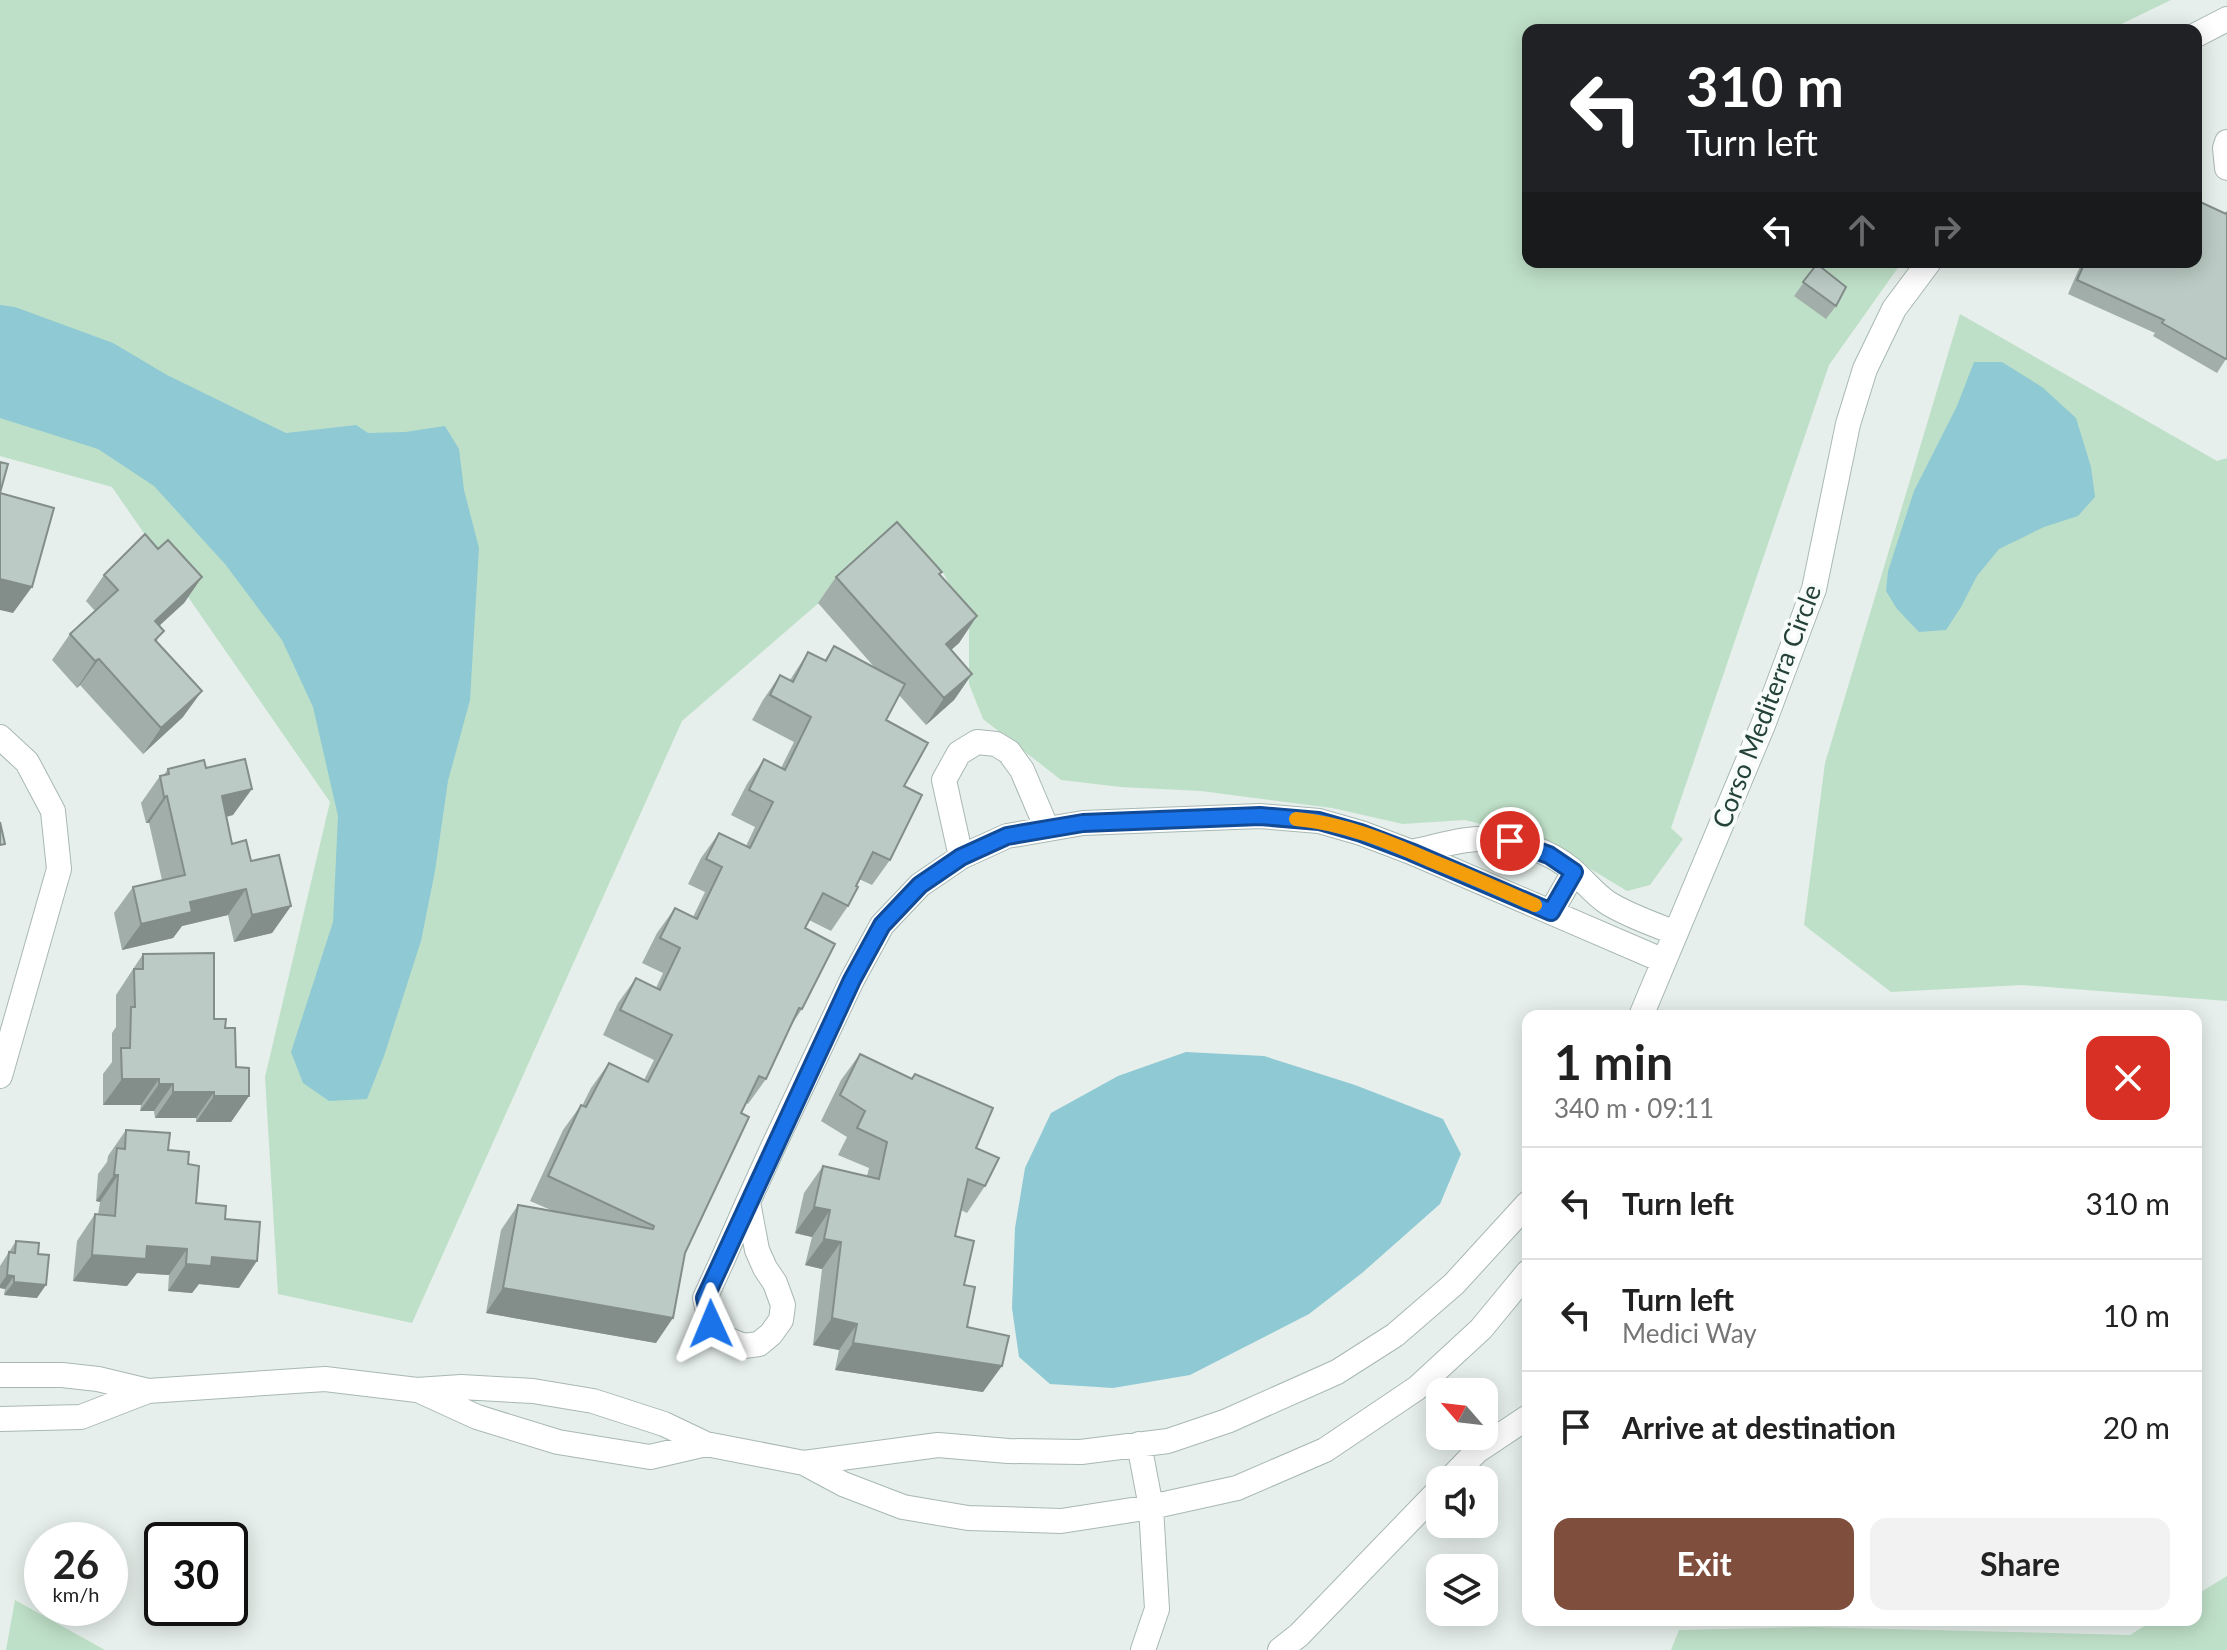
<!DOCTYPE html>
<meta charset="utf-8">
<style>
:root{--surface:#fff;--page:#f2f2f2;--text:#222;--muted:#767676;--line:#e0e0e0;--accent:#804e3d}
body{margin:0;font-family:Lato,sans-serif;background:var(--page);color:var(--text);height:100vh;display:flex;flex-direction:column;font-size:30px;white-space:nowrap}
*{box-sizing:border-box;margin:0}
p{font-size:26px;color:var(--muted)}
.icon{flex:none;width:44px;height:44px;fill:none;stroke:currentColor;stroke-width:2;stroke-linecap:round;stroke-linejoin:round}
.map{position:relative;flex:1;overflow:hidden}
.panel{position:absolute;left:1522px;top:1010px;width:680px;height:616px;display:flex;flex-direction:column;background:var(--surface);border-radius:16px;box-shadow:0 4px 20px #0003}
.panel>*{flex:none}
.guide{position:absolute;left:1522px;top:24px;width:680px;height:244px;border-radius:16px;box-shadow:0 4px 20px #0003;background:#202124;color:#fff;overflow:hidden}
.needle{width:52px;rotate:298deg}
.controls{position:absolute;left:1426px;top:1378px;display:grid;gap:16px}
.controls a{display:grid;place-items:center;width:72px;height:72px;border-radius:16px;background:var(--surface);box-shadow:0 4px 20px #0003;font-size:40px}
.speed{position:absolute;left:24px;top:1522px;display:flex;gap:16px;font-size:40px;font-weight:700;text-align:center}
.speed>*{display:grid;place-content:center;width:104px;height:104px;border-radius:50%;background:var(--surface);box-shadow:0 4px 20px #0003;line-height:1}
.speed small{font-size:20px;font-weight:400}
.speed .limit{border:4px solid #111;border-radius:12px;background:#fff;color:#111}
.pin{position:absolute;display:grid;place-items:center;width:68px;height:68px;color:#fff;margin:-34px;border:4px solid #fff;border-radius:50%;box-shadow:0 2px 8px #0007}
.me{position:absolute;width:88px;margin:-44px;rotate:359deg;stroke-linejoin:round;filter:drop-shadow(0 0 6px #0008)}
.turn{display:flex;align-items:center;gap:28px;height:168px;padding:0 32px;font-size:36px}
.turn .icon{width:104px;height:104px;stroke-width:2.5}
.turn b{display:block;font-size:56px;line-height:68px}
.lanes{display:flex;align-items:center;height:76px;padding:0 32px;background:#0003;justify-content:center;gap:40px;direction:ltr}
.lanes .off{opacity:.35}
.round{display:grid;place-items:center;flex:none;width:84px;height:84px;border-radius:16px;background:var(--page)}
.headline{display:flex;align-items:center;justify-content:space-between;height:136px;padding:0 32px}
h1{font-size:48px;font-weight:700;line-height:60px}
.primary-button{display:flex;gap:16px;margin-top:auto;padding:16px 32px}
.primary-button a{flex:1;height:92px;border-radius:16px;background:var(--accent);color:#fff;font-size:32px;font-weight:700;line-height:92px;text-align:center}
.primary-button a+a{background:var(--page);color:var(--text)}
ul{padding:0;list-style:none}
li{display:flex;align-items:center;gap:24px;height:112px;padding:0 32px;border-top:2px solid var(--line)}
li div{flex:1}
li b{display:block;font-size:30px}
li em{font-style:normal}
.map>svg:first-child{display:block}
.green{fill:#bfe0c8}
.water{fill:#8ec9d4}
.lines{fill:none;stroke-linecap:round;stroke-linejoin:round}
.minor-casing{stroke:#a8b8b2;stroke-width:26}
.minor{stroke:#fff;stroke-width:24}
.wall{fill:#a1aea9}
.shaded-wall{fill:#838d89}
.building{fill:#bbcac4;stroke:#838d89;stroke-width:2}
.route-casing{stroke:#114b97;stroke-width:20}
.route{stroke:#1a73e8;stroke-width:14}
.slow{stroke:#f59e0b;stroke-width:14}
.labels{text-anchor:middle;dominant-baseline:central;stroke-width:8;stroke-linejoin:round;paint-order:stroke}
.street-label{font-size:26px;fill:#24423a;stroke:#f7fbf9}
</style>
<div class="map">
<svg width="2227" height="1650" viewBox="0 0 2227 1650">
<rect width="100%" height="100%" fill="#e6efeb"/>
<path class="green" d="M 0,0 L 2171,0 L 2109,30 L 1528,30 L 1528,262 L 1902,262 L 1829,365 L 1671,828 L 1683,839 L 1650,885 L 1627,891 L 1541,839 L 1465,820 L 1403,824 L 1332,808 L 1201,791 L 1121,787 L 1061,780 L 983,719 L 969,684 L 969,625 L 942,570 L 894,538 L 682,721 L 412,1323 L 278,1294 L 265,1077 L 330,802 L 112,487 L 0,456 Z
M 1960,314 L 2217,461 L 2227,458 L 2227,1001 L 2022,985 L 1891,992 L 1804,925 L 1825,763 Z
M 2227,1576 L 2227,1650 L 1671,1650 L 1679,1630 L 1811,1627 L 2130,1635 L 2154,1620 L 2196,1620 L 2196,1595 Z
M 15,1600 L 105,1650 L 6,1650 Z"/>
<path class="water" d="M 0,305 L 15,307 L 113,343 L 167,375 L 286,433 L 356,425 L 368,433 L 405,432 L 445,426 L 459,449 L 464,490 L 479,548 L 470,700 L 448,781 L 435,871 L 421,941 L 384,1056 L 367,1099 L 329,1101 L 303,1083 L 291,1052 L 333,922 L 338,816 L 313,707 L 282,640 L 225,564 L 154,486 L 98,449 L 0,418 Z
M 1974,362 L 2002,362 L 2042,387 L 2076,418 L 2091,467 L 2095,497 L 2078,516 L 2044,527 L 1999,549 L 1977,576 L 1961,607 L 1946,630 L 1919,632 L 1897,609 L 1886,591 L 1888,571 L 1914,491 L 1957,406 Z
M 1186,1052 L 1264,1056 L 1355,1085 L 1443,1119 L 1461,1154 L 1440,1204 L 1362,1273 L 1309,1314 L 1190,1375 L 1113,1388 L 1050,1384 L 1019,1357 L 1012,1308 L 1015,1228 L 1025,1168 L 1051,1113 L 1118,1076 Z"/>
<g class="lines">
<defs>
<path id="minor" d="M 2196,35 L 2227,19
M 2227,142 L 2225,148 L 2227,168
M 0,737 L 27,762 L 53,811 L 59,869 L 0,1076
M 1411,852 C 1437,847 1465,837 1491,839 C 1519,841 1549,851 1571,869 C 1584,880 1594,894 1608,903 C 1629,916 1653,924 1676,933
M 961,857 L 944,780 L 959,753 L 977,742 L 996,744 L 1009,752 L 1022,770 L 1047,829
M 1551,912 L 1574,872
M 1641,1016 L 1763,725 L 1814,589 L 1848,424 L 1865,369 L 1894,309 L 1929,262
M 748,1202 L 757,1250 L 765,1268 L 775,1283 L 783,1305 L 781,1320 L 771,1334 L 759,1344 L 744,1346 L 722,1337 L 711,1324 L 705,1298 L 722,1261 L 748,1202 L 773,1147 L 852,980 L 882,925 L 920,885 L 961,857 L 1007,836 L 1083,823 L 1260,816 L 1319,821 L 1361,833 L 1411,852 L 1664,961
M 0,1375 L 62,1375 L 98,1379 L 148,1391 L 81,1417 L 0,1419
M 148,1391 L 325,1379 L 417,1390 L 461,1387 L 533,1391 L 593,1401 L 664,1424 L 706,1444 L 804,1463 L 938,1445 L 1008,1451 L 1081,1452 L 1168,1441 L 1227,1421 L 1337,1372 L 1395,1335 L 1454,1284 L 1528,1203
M 420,1391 L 477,1417 L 558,1442 L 650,1457 L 706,1444
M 1139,1444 L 1151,1507 L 1157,1609 L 1143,1650
M 804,1463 L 843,1484 L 903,1507 L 968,1518 L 1061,1521 L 1151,1507 L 1237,1488 L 1325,1450 L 1417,1388 L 1481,1329 L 1528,1272
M 1449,1480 L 1477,1451 L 1528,1417
M 1280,1650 L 1299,1635 L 1440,1489"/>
</defs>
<use href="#minor" class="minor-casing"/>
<use href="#minor" class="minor"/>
</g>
<path class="wall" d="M 2082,262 L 2196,262 L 2226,359 L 2217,373 L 2153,336 L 2155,333 L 2068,294 Z
M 1817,264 L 1836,306 L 1826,319 L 1794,296 Z
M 158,549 L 202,577 L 184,603 L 159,626 L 157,642 L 183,717 L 143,754 L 80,685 L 77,688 L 52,660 L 70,634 L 95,611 L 86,601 L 104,575 Z
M 942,572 L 940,575 L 977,616 L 959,643 L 951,650 L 972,674 L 954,700 L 926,725 L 899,695 L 886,720 L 904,786 L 890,860 L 872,885 L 859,879 L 848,906 L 831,931 L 809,920 L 805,928 L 802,1009 L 790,1027 L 766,1079 L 748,1104 L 746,1103 L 741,1113 L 685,1253 L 656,1343 L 486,1313 L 501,1230 L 518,1205 L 551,1210 L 530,1201 L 563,1130 L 581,1105 L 582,1106 L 591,1088 L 609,1063 L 644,1080 L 654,1060 L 603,1035 L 618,1003 L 636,978 L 656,988 L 663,973 L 642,963 L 657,933 L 675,908 L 693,917 L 705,892 L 688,884 L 701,858 L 719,833 L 746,846 L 755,827 L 731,815 L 747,784 L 764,759 L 781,768 L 794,742 L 752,720 L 763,700 L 780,675 L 790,680 L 808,652 L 824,661 L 834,646 L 876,669 L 818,603 L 836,577 Z
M 206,768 L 233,815 L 226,817 L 232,844 L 251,861 L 291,906 L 272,933 L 234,942 L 228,915 L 182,926 L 173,938 L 122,950 L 114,913 L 133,887 L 162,880 L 149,823 L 146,823 L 141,803 L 160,776 L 163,776 L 168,769 Z
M 143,954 L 225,1028 L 236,1067 L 249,1096 L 231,1122 L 196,1122 L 196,1118 L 155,1118 L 154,1111 L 140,1111 L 141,1105 L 103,1105 L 103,1074 L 112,1062 L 112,1033 L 116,1027 L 116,995 Z
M 860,1054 L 911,1079 L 915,1074 L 976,1148 L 985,1186 L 967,1213 L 961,1210 L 955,1236 L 964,1285 L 967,1327 L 983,1392 L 835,1370 L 839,1350 L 813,1345 L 822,1269 L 805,1265 L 812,1237 L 795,1233 L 804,1193 L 823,1166 L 867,1176 L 869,1168 L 838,1155 L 847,1137 L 821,1121 L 841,1080 Z
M 126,1130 L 168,1150 L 188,1164 L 196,1203 L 225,1219 L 239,1288 L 199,1284 L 192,1293 L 168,1291 L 169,1275 L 137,1273 L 127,1286 L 73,1281 L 77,1241 L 95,1214 L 98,1215 L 100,1202 L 96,1201 L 98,1174 L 107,1162 L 108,1156 Z
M 16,1241 L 38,1254 L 37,1298 L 4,1295 L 5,1289 L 0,1288 L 0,1266 Z"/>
<path class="shaded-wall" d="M 202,577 L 184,603 L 136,647 L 155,621 Z
M 0,579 L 32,587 L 13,613 L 0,610 Z
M 977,616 L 959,643 L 927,671 L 946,644 Z
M 99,659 L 80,685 L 77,688 L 95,661 Z
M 972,674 L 954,700 L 926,725 L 944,698 Z
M 202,691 L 183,717 L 143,754 L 161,728 Z
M 252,789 L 233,815 L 203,822 L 222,796 Z
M 167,796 L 149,823 L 146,823 L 164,797 Z
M 246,889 L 228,915 L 182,926 L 173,938 L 122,950 L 141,924 L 190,902 Z
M 291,906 L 272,933 L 234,942 L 252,915 Z
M 122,1079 L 159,1079 L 141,1105 L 103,1105 Z
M 159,1084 L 173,1084 L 154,1111 L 140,1111 Z
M 173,1092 L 214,1092 L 196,1118 L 155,1118 Z
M 214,1096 L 249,1096 L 231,1122 L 196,1122 Z
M 114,1175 L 118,1175 L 100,1202 L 96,1201 Z
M 814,1207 L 830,1210 L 812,1237 L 795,1233 Z
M 824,1239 L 841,1242 L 822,1269 L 805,1265 Z
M 147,1246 L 187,1249 L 169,1275 L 137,1273 L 127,1286 L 73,1281 L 92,1255 Z
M 212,1257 L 257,1261 L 239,1288 L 199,1284 L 192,1293 L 168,1291 L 186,1264 Z
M 7,1275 L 14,1276 L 5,1289 L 0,1288 L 0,1285 Z
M 14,1282 L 46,1285 L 37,1298 L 4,1295 Z
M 503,1288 L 673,1318 L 656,1343 L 486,1313 Z
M 832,1318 L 857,1324 L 839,1350 L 813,1345 Z
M 853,1343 L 1002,1366 L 983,1392 L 835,1370 Z"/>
<path class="building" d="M 2196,200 L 2226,214 L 2227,212 L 2227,358 L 2226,359 L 2162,323 L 2164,320 L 2077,280 L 2085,262 L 2196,262 Z
M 1817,264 L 1846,287 L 1836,306 L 1803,282 Z
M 0,462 L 8,464 L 0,493 L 54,508 L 32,587 L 0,579 Z
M 897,522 L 942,572 L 939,574 L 977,616 L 946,644 L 972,674 L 944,698 L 836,577 Z
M 145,534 L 158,549 L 168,540 L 202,577 L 155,621 L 164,631 L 155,640 L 202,691 L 161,728 L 99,659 L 95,661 L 70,634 L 118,590 L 104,575 Z
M 834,646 L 905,684 L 886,720 L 928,743 L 904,786 L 922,795 L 890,860 L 873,852 L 856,886 L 858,887 L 848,906 L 823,893 L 805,928 L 835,944 L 802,1009 L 799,1008 L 766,1079 L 759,1076 L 741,1113 L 749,1117 L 685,1253 L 673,1318 L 503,1288 L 518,1205 L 653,1229 L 654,1226 L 548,1176 L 581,1105 L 586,1107 L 609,1063 L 648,1082 L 672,1035 L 620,1010 L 636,978 L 660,990 L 680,948 L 660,938 L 675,908 L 697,919 L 722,867 L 706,859 L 719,833 L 750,848 L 773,802 L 749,790 L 764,759 L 785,770 L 811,717 L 770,695 L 780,675 L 793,682 L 808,652 L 826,661 Z
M 245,759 L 252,789 L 222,796 L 232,844 L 246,840 L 251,861 L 279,855 L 291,906 L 252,915 L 246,889 L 190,902 L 192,912 L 141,924 L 133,887 L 185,875 L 167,796 L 164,797 L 160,776 L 169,774 L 168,769 L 204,760 L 206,768 Z
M 0,822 L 5,844 L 0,845 Z
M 214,953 L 214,1019 L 226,1019 L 225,1028 L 235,1028 L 236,1067 L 249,1068 L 249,1096 L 214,1096 L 214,1092 L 173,1092 L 173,1084 L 159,1084 L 159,1079 L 122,1079 L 121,1048 L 130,1048 L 131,1007 L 135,1007 L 134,969 L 143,969 L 143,954 Z
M 860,1054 L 912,1079 L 915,1074 L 993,1108 L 976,1148 L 999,1158 L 985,1186 L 968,1179 L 955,1236 L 974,1241 L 964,1285 L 975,1287 L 967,1327 L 1009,1336 L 1002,1366 L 853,1343 L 857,1324 L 832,1318 L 841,1242 L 824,1239 L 830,1210 L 814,1207 L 823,1166 L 879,1179 L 887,1142 L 857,1128 L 865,1111 L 840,1095 Z
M 126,1130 L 170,1133 L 168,1150 L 189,1152 L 188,1164 L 199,1166 L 196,1203 L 226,1206 L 225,1219 L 260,1222 L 257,1261 L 212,1257 L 211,1266 L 186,1264 L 187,1249 L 147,1246 L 146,1259 L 92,1255 L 95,1214 L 115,1216 L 118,1175 L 114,1175 L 117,1148 L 125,1149 Z
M 16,1241 L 39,1243 L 38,1254 L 49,1255 L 46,1285 L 14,1282 L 14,1276 L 7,1275 L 9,1252 L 15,1253 Z"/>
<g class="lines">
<defs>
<path id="route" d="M 711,1324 L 705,1298 L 852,980 L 882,925 L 920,885 L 961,857 L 1007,836 L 1083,823 L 1260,816 L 1319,821 L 1361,833 L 1411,852 L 1551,912 L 1574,872 L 1549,855 L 1510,841"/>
</defs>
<use href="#route" class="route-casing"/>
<use href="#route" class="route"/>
<path class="slow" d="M 1296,819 C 1344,823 1389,842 1432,861 C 1467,875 1501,890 1535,905"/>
</g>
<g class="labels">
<g class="street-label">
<text transform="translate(1766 706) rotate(-69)">Corso Mediterra Circle</text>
</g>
</g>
</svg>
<div class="controls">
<a><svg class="needle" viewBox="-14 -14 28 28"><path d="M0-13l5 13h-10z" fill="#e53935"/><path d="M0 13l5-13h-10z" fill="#767676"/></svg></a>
<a><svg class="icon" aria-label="sound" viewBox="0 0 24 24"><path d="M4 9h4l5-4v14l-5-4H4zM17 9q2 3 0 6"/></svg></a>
<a><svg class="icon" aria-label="layers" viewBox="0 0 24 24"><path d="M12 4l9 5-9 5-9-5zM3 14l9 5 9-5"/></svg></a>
</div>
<div class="speed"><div>26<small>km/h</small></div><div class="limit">30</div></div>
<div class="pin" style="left:1510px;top:841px;background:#d93025"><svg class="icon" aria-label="arrive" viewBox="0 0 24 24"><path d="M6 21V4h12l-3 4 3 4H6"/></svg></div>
<svg class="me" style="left:711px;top:1324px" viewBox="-20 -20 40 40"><path d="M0-17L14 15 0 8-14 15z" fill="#1a73e8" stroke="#fff" stroke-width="4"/></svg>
<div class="guide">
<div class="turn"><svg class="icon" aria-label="left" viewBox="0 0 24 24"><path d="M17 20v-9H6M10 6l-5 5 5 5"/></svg><div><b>310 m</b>Turn left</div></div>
<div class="lanes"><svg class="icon" aria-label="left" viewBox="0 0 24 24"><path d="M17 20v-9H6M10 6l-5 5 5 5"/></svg><svg class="icon off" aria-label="ahead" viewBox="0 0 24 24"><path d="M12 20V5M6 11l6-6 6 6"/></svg><svg class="icon off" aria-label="right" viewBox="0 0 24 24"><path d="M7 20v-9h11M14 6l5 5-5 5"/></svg></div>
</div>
<section class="panel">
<div class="headline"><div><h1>1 min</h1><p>340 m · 09:11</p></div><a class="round" style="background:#d93025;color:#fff"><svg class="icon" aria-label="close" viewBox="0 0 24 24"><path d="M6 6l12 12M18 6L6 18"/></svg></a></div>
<ul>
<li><svg class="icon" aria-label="left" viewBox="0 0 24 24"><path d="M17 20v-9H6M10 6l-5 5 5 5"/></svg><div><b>Turn left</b></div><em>310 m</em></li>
<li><svg class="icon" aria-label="left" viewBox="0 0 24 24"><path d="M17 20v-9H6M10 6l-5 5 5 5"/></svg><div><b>Turn left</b><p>Medici Way</p></div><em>10 m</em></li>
<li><svg class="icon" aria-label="arrive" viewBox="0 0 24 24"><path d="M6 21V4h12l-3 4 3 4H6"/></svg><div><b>Arrive at destination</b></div><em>20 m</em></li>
</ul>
<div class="primary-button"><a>Exit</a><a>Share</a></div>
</section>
</div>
